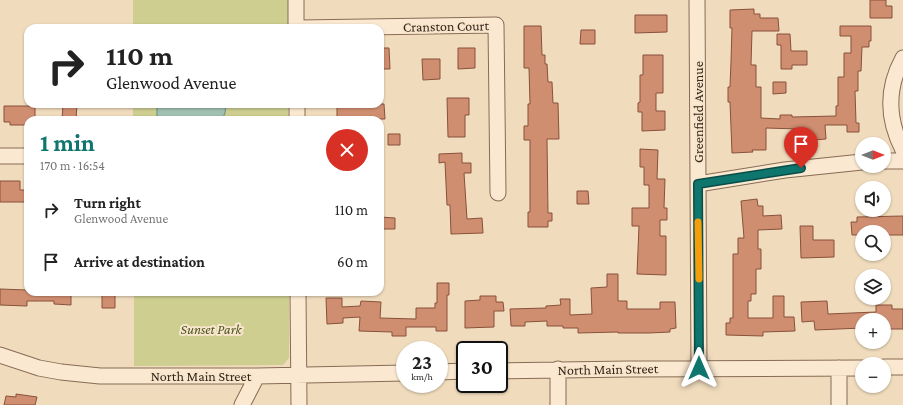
<!DOCTYPE html>
<meta charset="utf-8">
<style>
:root{--surface:#fff;--page:#f6f6f6;--text:#222;--muted:#767676;--accent:#0f766e}
body{margin:0;font-family:"Crimson Pro",serif;background:var(--page);color:var(--text);height:100vh;display:flex;flex-direction:column;font-size:15px;white-space:nowrap}
*{box-sizing:border-box;margin:0}
p{font-size:13px;color:var(--muted)}
.icon{flex:none;width:22px;height:22px;fill:none;stroke:currentColor;stroke-width:2;stroke-linecap:round;stroke-linejoin:round}
.map{position:relative;flex:1;overflow:hidden}
.details{position:absolute;left:24px;top:116px;width:360px;height:180px;display:flex;flex-direction:column;background:var(--surface);border-radius:12px;box-shadow:0 1px 3px #0004}
.details>*{flex:none}
.guide{position:absolute;left:24px;top:24px;width:360px;height:84px;border-radius:12px;box-shadow:0 1px 3px #0004;background:#fff;color:var(--text);overflow:hidden}
.needle{width:26px;rotate:90deg}
.tools{position:absolute;left:855px;top:137px;display:grid;gap:8px}
.tools a{display:grid;place-items:center;width:36px;height:36px;border-radius:50%;background:var(--surface);box-shadow:0 1px 3px #0004;font-size:20px}
.speed{position:absolute;left:396px;top:341px;display:flex;gap:8px;font-size:20px;font-weight:700;text-align:center}
.speed>*{display:grid;place-content:center;width:52px;height:52px;border-radius:50%;background:var(--surface);box-shadow:0 1px 3px #0004;line-height:1}
.speed small{font-size:10px;font-weight:400}
.speed .limit{border:2px solid #111;border-radius:6px;background:#fff;color:#111}
.pin{position:absolute;display:grid;place-items:center;width:34px;height:34px;color:#fff;margin:-41px -17px;border-radius:50% 50% 50% 0;rotate:-45deg;box-shadow:0 0 4px #0007}
.pin .icon{rotate:45deg}
.me{position:absolute;width:44px;margin:-22px;rotate:0deg;stroke-linejoin:round;filter:drop-shadow(0 0 3px #0008)}
.turn{display:flex;align-items:center;gap:14px;height:84px;padding:0 16px;font-size:18px}
.turn .icon{width:52px;height:52px;stroke-width:2.5}
.turn b{display:block;font-size:28px;line-height:34px}
.round{display:grid;place-items:center;flex:none;width:42px;height:42px;border-radius:21px;background:var(--page)}
.headline{display:flex;align-items:center;justify-content:space-between;height:68px;padding:0 16px}
h1{font-size:24px;font-weight:700;line-height:30px;color:var(--accent)}
ul{padding:0;list-style:none}
li{display:flex;align-items:center;gap:12px;height:52px;padding:0 16px}
li div{flex:1}
li b{display:block;font-size:15px}
li em{font-style:normal}
.map>svg:first-child{display:block}
.green{fill:#cdce90}
.water{fill:#a1c0b4;stroke:#688e81}
.building{fill:#d08e70;stroke:#88513a}
.lines{fill:none;stroke-linecap:round;stroke-linejoin:round}
.minor-casing{stroke:#886b55;stroke-width:17}
.minor{stroke:#fae9d0;stroke-width:15}
.route-casing{stroke:#0a4d48;stroke-width:10}
.route{stroke:#0f766e;stroke-width:7}
.slow{stroke:#f59e0b;stroke-width:7}
.labels{text-anchor:middle;dominant-baseline:central;stroke-width:4;stroke-linejoin:round;paint-order:stroke}
.street-label{font-size:14px;fill:#36251b;stroke:#f7e6cc}
.park-label{font-size:14px;font-style:italic;fill:#4c5420;stroke:#f7e6cc}
</style>
<div class="map">
<svg width="903" height="405" viewBox="0 0 903 405">
<rect width="100%" height="100%" fill="#f0dbbc"/>
<path class="green" d="M 133,0 L 288,0 L 288,28 L 133,28 Z
M 133,104 L 288,104 L 288,120 L 133,120 Z
M 134,292 L 289,292 L 289,358 L 283,365 L 134,366 Z"/>
<path class="water" d="M 157,104 L 226,104 L 225,113 L 222,120 L 157,120 Z"/>
<path class="building" d="M 870,0 L 886,0 L 886,6 L 892,6 L 892,18 L 870,18 Z
M 754,9 L 754,14 L 760,14 L 760,18 L 778,18 L 779,31 L 752,31 L 751,65 L 756,65 L 756,87 L 761,87 L 761,118 L 780,119 L 780,115 L 792,115 L 792,117 L 836,116 L 836,106 L 838,106 L 838,77 L 844,77 L 844,53 L 851,53 L 851,36 L 840,36 L 840,26 L 871,26 L 871,41 L 869,41 L 869,47 L 862,47 L 861,71 L 858,71 L 858,91 L 855,91 L 856,123 L 859,123 L 859,132 L 847,132 L 847,125 L 825,125 L 826,139 L 813,140 L 813,133 L 798,133 L 798,129 L 766,128 L 766,150 L 752,150 L 753,152 L 732,153 L 730,102 L 728,102 L 728,87 L 730,87 L 731,61 L 732,28 L 730,28 L 730,10 Z
M 635,15 L 667,15 L 667,32 L 635,33 Z
M 524,26 L 541,26 L 542,55 L 545,55 L 545,64 L 547,64 L 548,82 L 552,82 L 553,103 L 558,103 L 559,139 L 547,139 L 548,213 L 552,213 L 552,221 L 548,221 L 548,227 L 528,227 L 528,212 L 530,212 L 530,140 L 524,140 L 524,126 L 528,126 L 528,104 L 530,104 L 529,68 L 524,68 Z
M 581,30 L 595,30 L 595,44 L 580,44 Z
M 777,34 L 790,34 L 791,51 L 807,51 L 807,65 L 792,65 L 792,69 L 781,69 L 781,45 L 777,45 Z
M 380,48 L 389,48 L 390,69 L 380,69 Z
M 458,48 L 475,48 L 475,68 L 458,69 Z
M 643,55 L 663,55 L 663,93 L 656,93 L 656,111 L 665,111 L 665,130 L 642,131 L 642,112 L 638,112 L 638,103 L 640,102 L 640,75 L 643,75 Z
M 422,59 L 440,59 L 440,79 L 423,80 Z
M 773,82 L 786,82 L 786,93 L 773,94 Z
M 447,98 L 469,98 L 469,115 L 465,115 L 465,137 L 448,137 Z
M 63,104 L 77,104 L 76,120 L 62,120 Z
M 337,104 L 384,104 L 385,119 L 337,119 Z
M 4,106 L 35,106 L 35,120 L 28,120 L 28,125 L 10,125 L 10,122 L 4,122 Z
M 388,134 L 400,134 L 400,145 L 388,145 Z
M 640,149 L 658,150 L 657,179 L 665,179 L 664,208 L 667,208 L 667,220 L 660,220 L 660,236 L 666,236 L 666,275 L 637,274 L 639,226 L 632,226 L 632,208 L 649,208 L 649,185 L 644,185 L 644,167 L 640,167 Z
M 462,153 L 462,163 L 471,163 L 471,173 L 464,173 L 467,219 L 482,218 L 483,233 L 451,234 L 450,205 L 447,205 L 445,162 L 439,163 L 439,154 Z
M 0,181 L 20,181 L 20,190 L 28,190 L 28,202 L 0,202 Z
M 577,191 L 588,191 L 589,204 L 577,204 Z
M 757,199 L 758,206 L 763,206 L 763,216 L 781,215 L 782,229 L 758,230 L 758,249 L 761,249 L 761,269 L 756,269 L 756,294 L 751,294 L 751,301 L 748,301 L 748,318 L 773,318 L 773,296 L 784,296 L 784,317 L 794,317 L 795,331 L 763,332 L 763,336 L 726,335 L 726,323 L 730,323 L 730,318 L 733,318 L 733,254 L 738,254 L 738,238 L 744,238 L 741,201 Z
M 903,216 L 903,235 L 884,235 L 884,232 L 862,232 L 862,235 L 852,235 L 851,222 L 857,222 L 857,217 Z
M 380,217 L 395,218 L 395,229 L 380,229 Z
M 800,226 L 813,226 L 813,240 L 834,240 L 834,257 L 801,258 Z
M 607,274 L 618,274 L 618,301 L 627,301 L 627,309 L 660,309 L 660,302 L 675,302 L 676,328 L 670,329 L 670,332 L 649,333 L 618,333 L 618,332 L 578,333 L 578,328 L 563,328 L 563,326 L 547,326 L 547,321 L 525,322 L 525,326 L 511,326 L 510,309 L 546,308 L 546,306 L 561,305 L 560,299 L 570,299 L 570,315 L 592,314 L 591,288 L 607,287 Z
M 437,283 L 449,283 L 449,295 L 447,295 L 447,331 L 436,331 L 436,327 L 406,327 L 406,336 L 392,336 L 392,332 L 359,331 L 360,317 L 343,318 L 343,323 L 327,324 L 326,298 L 342,298 L 342,307 L 360,306 L 361,301 L 381,302 L 380,318 L 416,319 L 416,308 L 435,308 L 435,303 L 437,303 Z
M 0,289 L 27,290 L 27,292 L 71,292 L 71,305 L 54,304 L 54,301 L 27,301 L 27,306 L 0,305 Z
M 102,292 L 115,292 L 115,308 L 102,308 Z
M 480,296 L 496,296 L 496,302 L 503,302 L 504,311 L 494,311 L 494,327 L 465,328 L 465,301 L 480,300 Z
M 827,301 L 828,314 L 876,312 L 876,305 L 892,305 L 892,309 L 903,309 L 903,329 L 884,329 L 884,320 L 862,320 L 862,328 L 815,330 L 814,321 L 802,322 L 801,302 Z
M 16,394 L 37,397 L 35,405 L 4,405 L 6,396 L 16,397 Z"/>
<g class="lines">
<defs>
<path id="minor" d="M 296,0 L 296,28
M 697,0 L 699,368
M 300,28 L 496,25 L 498,193
M 903,58 C 886,89 887,119 903,150
M 297,104 L 297,120
M 0,156 L 28,156
M 884,161 L 903,161
M 698,184 L 785,170 L 862,162
M 298,292 L 299,405
M 0,355 L 39,368 L 61,372 L 100,376 L 257,376 L 405,373
M 884,367 L 903,367
M 839,368 L 839,405
M 558,369 L 558,405
M 499,371 L 629,369 L 862,368
M 439,372 L 465,371
M 242,405 L 257,376"/>
</defs>
<use href="#minor" class="minor-casing"/>
<use href="#minor" class="minor"/>
</g>
<g class="lines">
<defs>
<path id="route" d="M 699,368 L 698,184 L 801,168"/>
</defs>
<use href="#route" class="route-casing"/>
<use href="#route" class="route"/>
<path class="slow" d="M 698,222 L 699,279"/>
</g>
<g class="labels">
<g class="street-label">
<text transform="translate(446 26) rotate(-1)">Cranston Court</text>
<text transform="translate(698 112) rotate(-90)">Greenfield Avenue</text>
<text transform="translate(608 369) rotate(-1)">North Main Street</text>
<text x="201" y="376">North Main Street</text>
</g>
<g class="park-label">
<text x="211" y="329">Sunset Park</text>
</g>
</g>
</svg>
<div class="tools">
<a><svg class="needle" viewBox="-14 -14 28 28"><path d="M0-13l5 13h-10z" fill="#e53935"/><path d="M0 13l5-13h-10z" fill="#767676"/></svg></a>
<a><svg class="icon" aria-label="sound" viewBox="0 0 24 24"><path d="M4 9h4l5-4v14l-5-4H4zM17 9q2 3 0 6"/></svg></a>
<a><svg class="icon" aria-label="search" viewBox="0 0 24 24"><circle cx="10" cy="10" r="6"/><path d="M15 15l6 6"/></svg></a>
<a><svg class="icon" aria-label="layers" viewBox="0 0 24 24"><path d="M12 4l9 5-9 5-9-5zM3 14l9 5 9-5"/></svg></a>
<a>+</a>
<a>−</a>
</div>
<div class="speed"><div>23<small>km/h</small></div><div class="limit">30</div></div>
<div class="pin" style="left:801px;top:168px;background:#d93025"><svg class="icon" aria-label="arrive" viewBox="0 0 24 24"><path d="M6 21V4h12l-3 4 3 4H6"/></svg></div>
<svg class="me" style="left:699px;top:368px" viewBox="-20 -20 40 40"><path d="M0-17L14 15 0 8-14 15z" fill="#0f766e" stroke="#fff" stroke-width="4"/></svg>
<div class="guide">
<div class="turn"><svg class="icon" aria-label="right" viewBox="0 0 24 24"><path d="M7 20v-9h11M14 6l5 5-5 5"/></svg><div><b>110 m</b>Glenwood Avenue</div></div>
</div>
<section class="details">
<div class="headline"><div><h1>1 min</h1><p>170 m · 16:54</p></div><a class="round" style="background:#d93025;color:#fff"><svg class="icon" aria-label="close" viewBox="0 0 24 24"><path d="M6 6l12 12M18 6L6 18"/></svg></a></div>
<ul>
<li><svg class="icon" aria-label="right" viewBox="0 0 24 24"><path d="M7 20v-9h11M14 6l5 5-5 5"/></svg><div><b>Turn right</b><p>Glenwood Avenue</p></div><em>110 m</em></li>
<li><svg class="icon" aria-label="arrive" viewBox="0 0 24 24"><path d="M6 21V4h12l-3 4 3 4H6"/></svg><div><b>Arrive at destination</b></div><em>60 m</em></li>
</ul>
</section>
</div>
